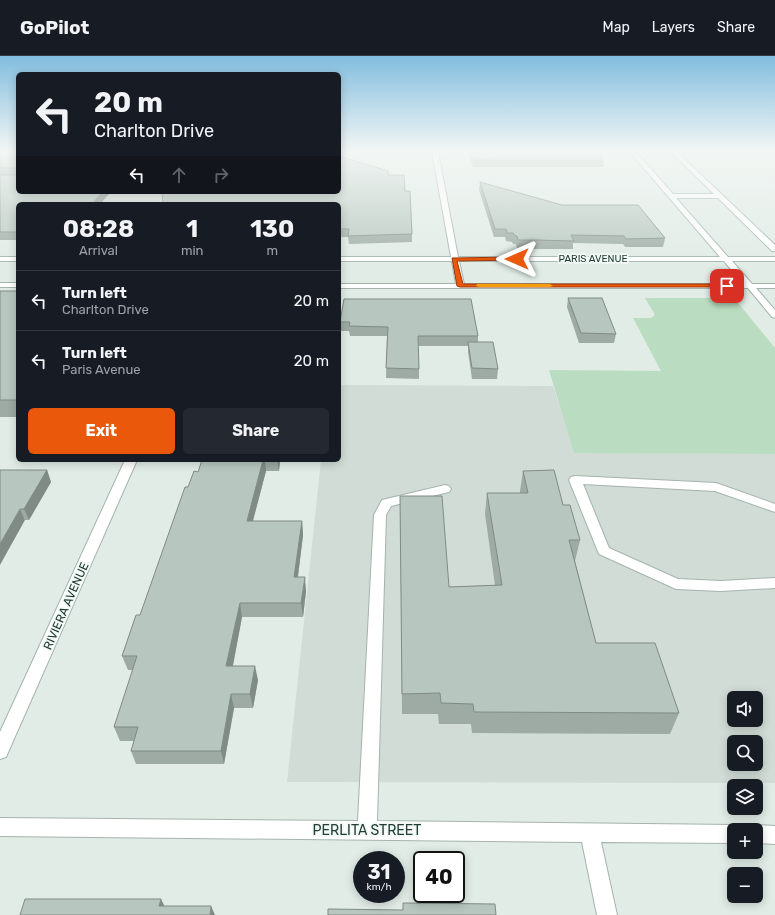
<!DOCTYPE html>
<meta charset="utf-8">
<style>
:root{--surface:#171b24;--page:#242831;--text:#f1f3f6;--muted:#9ea1a6;--line:#363941;--accent:#ea580c}
body{margin:0;font-family:Rubik,sans-serif;background:var(--page);color:var(--text);height:100vh;display:flex;flex-direction:column;font-size:15px;white-space:nowrap}
*{box-sizing:border-box;margin:0}
p{font-size:13px;color:var(--muted)}
.icon{flex:none;width:22px;height:22px;fill:none;stroke:currentColor;stroke-width:2;stroke-linecap:round;stroke-linejoin:round}
.map{position:relative;flex:1;overflow:hidden}
.drawer{position:absolute;left:16px;top:146px;width:325px;height:260px;display:flex;flex-direction:column;background:var(--surface);border-radius:6px;box-shadow:0 2px 10px #0003}
.drawer>*{flex:none}
.top-card{position:absolute;left:16px;top:16px;width:325px;height:122px;border-radius:6px;box-shadow:0 2px 10px #0003;background:#171b24;color:var(--text);overflow:hidden}
.controls{position:absolute;left:727px;top:635px;display:grid;gap:8px}
.controls a{display:grid;place-items:center;width:36px;height:36px;border-radius:6px;background:var(--surface);box-shadow:0 2px 10px #0003;font-size:20px}
.speed{position:absolute;left:353px;top:795px;display:flex;gap:8px;font-size:20px;font-weight:700;text-align:center}
.speed>*{display:grid;place-content:center;width:52px;height:52px;border-radius:50%;background:var(--surface);box-shadow:0 2px 10px #0003;line-height:1}
.speed small{font-size:10px;font-weight:400}
.speed .limit{border:2px solid #111;border-radius:6px;background:#fff;color:#111}
.pin{position:absolute;display:grid;place-items:center;width:34px;height:34px;color:#fff;margin:-17px;border-radius:8px;box-shadow:0 2px 6px #0006}
.me{position:absolute;width:44px;margin:-22px;rotate:270deg;stroke-linejoin:round;filter:drop-shadow(0 0 3px #0008)}
.turn{display:flex;align-items:center;gap:14px;height:84px;padding:0 12px;font-size:18px}
.turn .icon{width:52px;height:52px;stroke-width:2.5}
.turn b{display:block;font-size:28px;line-height:34px}
.lanes{display:flex;align-items:center;height:38px;padding:0 12px;background:#0003;justify-content:center;gap:20px;direction:ltr}
.lanes .off{opacity:.35}
.eta{display:flex;justify-content:space-evenly;align-items:center;height:68px;text-align:center}
.eta b{font-size:24px;font-weight:700;line-height:28px}
.button{display:flex;gap:8px;margin-top:auto;padding:8px 12px}
.button a{flex:1;height:46px;border-radius:6px;background:var(--accent);color:#fff;font-size:16px;font-weight:700;line-height:46px;text-align:center}
.button a+a{background:var(--page);color:var(--text)}
ul{padding:0;list-style:none}
li{display:flex;align-items:center;gap:12px;height:60px;padding:0 12px;border-top:1px solid var(--line)}
li div{flex:1}
li b{display:block;font-size:15px}
li em{font-style:normal}
header{display:flex;align-items:center;gap:24px;box-sizing:border-box;height:56px;padding:0 20px;background:var(--surface);border-bottom:1px solid var(--line)}
header strong{font-size:19px}
nav{display:flex;gap:22px;margin-inline-start:auto;font-size:14px}
.map>svg:first-child{display:block}
.built{fill:#d0dcd5;fill-rule:evenodd}
.green{fill:#baddc1}
.lines{fill:none;stroke-linecap:round;stroke-linejoin:round}
.minor-casing{stroke:#a4b4ad;stroke-width:2}
.minor{fill:#fff;fill-rule:evenodd}
.wall{fill:#9daba4}
.shaded-wall{fill:#808b86}
.building{fill:#b7c7bf;stroke:#808b86}
.route{fill:#ea580c;stroke:#983908}
.slow{fill:#f59e0b}
.labels{text-anchor:middle;dominant-baseline:central;stroke-width:3.5;stroke-linejoin:round;paint-order:stroke}
.far-street-label{font-size:10px;fill:#223d34;stroke:#f2f8f5}
.street-label{font-size:12px;fill:#223d34;stroke:#f2f8f5}
.near-street-label{font-size:14px;fill:#223d34;stroke:#f2f8f5}
</style>
<header>
<strong>GoPilot</strong>
<nav><a>Map</a><a>Layers</a><a>Share</a></nav>
</header>
<div class="map">
<svg width="775" height="859" viewBox="0 0 775 859">
<rect width="100%" height="100%" fill="#e1ece6"/>
<path class="built" d="M 339,329 L 553,330 L 575,396 L 775,398 L 775,727 L 287,726 L 321,404 L 339,404 ZM 734,642 L 756,642 L 756,664 L 734,664 ZM 734,686 L 756,686 L 756,708 L 734,708 Z"/>
<path class="green" d="M 645,242 L 734,242 L 775,292 L 775,398 L 574,397 L 549,314 L 661,315 L 633,262 L 651,262 L 655,259 Z"/>
<g class="lines">
<defs>
<path id="minor" d="M 432,96 L 438,96 L 458,201 L 720,201 L 630,96 L 636,96 L 673,138 L 714,138 L 671,96 L 677,96 L 775,189 L 775,195 L 772,195 L 718,142 L 676,142 L 728,201 L 775,201 L 775,205 L 732,205 L 752,228 L 775,228 L 775,232 L 756,232 L 775,254 L 775,262 L 772,261 L 748,232 L 339,232 L 339,228 L 456,228 L 452,205 L 339,205 L 339,201 L 451,201 ZM 459,205 L 724,205 L 743,228 L 464,228 Z
M 0,201 L 18,201 L 18,205 L 0,205 Z
M 0,227 L 18,227 L 18,231 L 0,231 Z
M 125,404 L 137,404 L 6,701 L 0,703 L 0,676 Z
M 575,420 L 716,427 L 775,448 L 775,456 L 715,435 L 583,428 L 609,492 L 678,523 L 721,525 L 775,522 L 775,532 L 721,535 L 676,533 L 599,498 L 569,424 L 571,421 Z
M 445,429 L 449,430 L 451,433 L 449,436 L 391,450 L 386,459 L 377,765 L 734,769 L 741,771 L 742,774 L 734,774 L 734,787 L 601,786 L 617,859 L 597,859 L 582,786 L 0,780 L 0,762 L 358,765 L 374,459 L 382,444 Z
M 756,769 L 775,770 L 775,788 L 756,787 L 756,774 L 748,774 L 749,771 Z"/>
</defs>
<use href="#minor" class="minor-casing"/>
<use href="#minor" class="minor"/>
</g>
<path class="wall" d="M 0,96 L 18,96 L 18,184 L 0,184 Z
M 468,96 L 598,96 L 604,105 L 603,111 L 473,111 Z
M 388,119 L 405,135 L 412,178 L 412,186 L 349,188 L 348,181 L 339,181 L 339,148 Z
M 480,126 L 665,182 L 663,191 L 625,191 L 623,188 L 573,187 L 573,193 L 535,193 L 517,192 L 516,188 L 513,188 L 512,186 L 506,185 L 505,181 L 494,181 L 479,134 Z
M 0,235 L 18,235 L 18,361 L 0,361 Z
M 568,242 L 616,278 L 614,287 L 579,287 L 567,251 Z
M 344,243 L 478,280 L 478,286 L 498,313 L 497,323 L 472,323 L 468,296 L 468,290 L 418,290 L 419,313 L 419,323 L 386,322 L 387,280 L 350,280 L 349,275 L 341,275 L 340,266 Z
M 202,404 L 280,404 L 279,415 L 266,415 L 253,465 L 302,465 L 303,479 L 298,521 L 306,535 L 303,561 L 242,561 L 233,610 L 258,624 L 253,652 L 234,652 L 224,708 L 136,708 L 131,695 L 134,685 L 120,685 L 114,671 L 133,614 L 128,614 L 122,600 L 140,559 L 188,431 L 198,416 Z
M 0,414 L 47,414 L 51,426 L 29,464 L 25,464 Z
M 523,415 L 563,449 L 580,484 L 575,505 L 596,587 L 679,657 L 670,678 L 472,677 L 471,668 L 439,668 L 438,658 L 402,658 L 400,440 L 449,531 L 495,529 L 485,458 L 487,437 L 520,437 L 520,435 Z"/>
<path class="shaded-wall" d="M 102,136 L 111,136 L 100,148 L 92,148 Z
M 263,404 L 265,404 L 266,415 L 249,479 L 247,465 Z
M 277,404 L 280,404 L 279,415 Z
M 47,414 L 51,426 L 29,464 L 24,453 Z
M 20,453 L 25,464 L 0,509 L 0,488 Z
M 302,465 L 303,479 L 296,535 L 294,521 Z
M 305,521 L 306,535 L 303,561 L 301,547 Z
M 240,547 L 242,561 L 230,624 L 226,610 Z
M 255,610 L 258,624 L 253,652 L 250,638 Z
M 231,638 L 234,652 L 224,708 L 221,695 Z
M 161,843 L 168,857 L 159,850 Z
M 211,850 L 215,859 L 210,859 Z"/>
<path class="building" d="M 0,96 L 18,96 L 18,136 L 102,136 L 92,148 L 18,148 L 18,176 L 0,176 L 0,119 L 16,119 L 17,114 L 16,112 L 0,112 Z
M 470,96 L 598,96 L 604,105 L 473,104 Z
M 339,100 L 388,115 L 388,119 L 404,119 L 405,135 L 410,135 L 412,178 L 348,180 L 349,173 L 339,173 L 339,148 L 163,148 L 162,136 L 339,136 Z
M 480,126 L 562,149 L 638,149 L 665,182 L 626,183 L 624,180 L 571,179 L 574,185 L 537,184 L 518,184 L 517,180 L 514,179 L 513,177 L 507,177 L 506,173 L 495,173 Z
M 0,235 L 18,235 L 18,344 L 0,344 Z
M 568,242 L 602,242 L 616,278 L 581,277 Z
M 344,243 L 471,243 L 478,280 L 418,280 L 419,313 L 386,312 L 388,271 L 349,270 L 350,266 L 340,266 Z
M 468,286 L 493,286 L 498,313 L 472,312 Z
M 202,404 L 263,404 L 247,465 L 302,465 L 294,521 L 305,521 L 301,547 L 240,547 L 226,610 L 255,610 L 250,638 L 231,638 L 221,695 L 131,695 L 138,671 L 114,671 L 137,600 L 122,600 L 136,559 L 140,559 L 185,431 L 188,431 L 194,415 L 198,416 Z
M 0,414 L 47,414 L 24,453 L 20,453 L 0,488 Z
M 554,414 L 563,449 L 570,449 L 580,484 L 569,484 L 596,587 L 655,587 L 679,657 L 474,656 L 473,648 L 441,647 L 440,637 L 402,638 L 400,440 L 442,440 L 449,531 L 502,529 L 487,437 L 528,437 L 523,415 Z
M 25,843 L 161,843 L 159,850 L 211,850 L 210,859 L 20,859 Z
M 403,847 L 495,848 L 496,859 L 328,859 L 328,853 L 403,854 Z"/>
<linearGradient id="sky" x2="0" y2="1"><stop stop-color="#82bddf"/><stop offset="0.44" stop-color="#f2f6f4"/><stop offset="1" stop-color="#f2f6f4" stop-opacity="0"/></linearGradient>
<rect width="775" height="216" fill="url(#sky)"/>
<path class="route" d="M 517,201 L 519,202 L 519,204 L 457,205 L 463,228 L 727,228 L 730,230 L 727,231 L 460,231 L 457,230 L 452,202 Z"/>
<path class="slow" d="M 477,228 L 550,228 L 553,230 L 550,231 L 479,231 L 476,230 Z"/>
<g class="labels">
<g class="far-street-label">
<text x="593" y="203">PARIS AVENUE</text>
</g>
<g class="street-label">
<text transform="translate(66 550) rotate(-66)">RIVIERA AVENUE</text>
</g>
<g class="near-street-label">
<text x="367" y="774">PERLITA STREET</text>
</g>
</g>
</svg>
<div class="controls">
<a><svg class="icon" aria-label="sound" viewBox="0 0 24 24"><path d="M4 9h4l5-4v14l-5-4H4zM17 9q2 3 0 6"/></svg></a>
<a><svg class="icon" aria-label="search" viewBox="0 0 24 24"><circle cx="10" cy="10" r="6"/><path d="M15 15l6 6"/></svg></a>
<a><svg class="icon" aria-label="layers" viewBox="0 0 24 24"><path d="M12 4l9 5-9 5-9-5zM3 14l9 5 9-5"/></svg></a>
<a>+</a>
<a>−</a>
</div>
<div class="speed"><div>31<small>km/h</small></div><div class="limit">40</div></div>
<div class="pin" style="left:727px;top:230px;background:#d93025"><svg class="icon" aria-label="arrive" viewBox="0 0 24 24"><path d="M6 21V4h12l-3 4 3 4H6"/></svg></div>
<svg class="me" style="left:517px;top:203px" viewBox="-20 -20 40 40"><path d="M0-17L14 15 0 8-14 15z" fill="#ea580c" stroke="#fff" stroke-width="4"/></svg>
<div class="top-card">
<div class="turn"><svg class="icon" aria-label="left" viewBox="0 0 24 24"><path d="M17 20v-9H6M10 6l-5 5 5 5"/></svg><div><b>20 m</b>Charlton Drive</div></div>
<div class="lanes"><svg class="icon" aria-label="left" viewBox="0 0 24 24"><path d="M17 20v-9H6M10 6l-5 5 5 5"/></svg><svg class="icon off" aria-label="ahead" viewBox="0 0 24 24"><path d="M12 20V5M6 11l6-6 6 6"/></svg><svg class="icon off" aria-label="right" viewBox="0 0 24 24"><path d="M7 20v-9h11M14 6l5 5-5 5"/></svg></div>
</div>
<section class="drawer">
<div class="eta">
<div><b>08:28</b><p>Arrival</p></div>
<div><b>1</b><p>min</p></div>
<div><b>130</b><p>m</p></div>
</div>
<ul>
<li><svg class="icon" aria-label="left" viewBox="0 0 24 24"><path d="M17 20v-9H6M10 6l-5 5 5 5"/></svg><div><b>Turn left</b><p>Charlton Drive</p></div><em>20 m</em></li>
<li><svg class="icon" aria-label="left" viewBox="0 0 24 24"><path d="M17 20v-9H6M10 6l-5 5 5 5"/></svg><div><b>Turn left</b><p>Paris Avenue</p></div><em>20 m</em></li>
</ul>
<div class="button"><a>Exit</a><a>Share</a></div>
</section>
</div>
